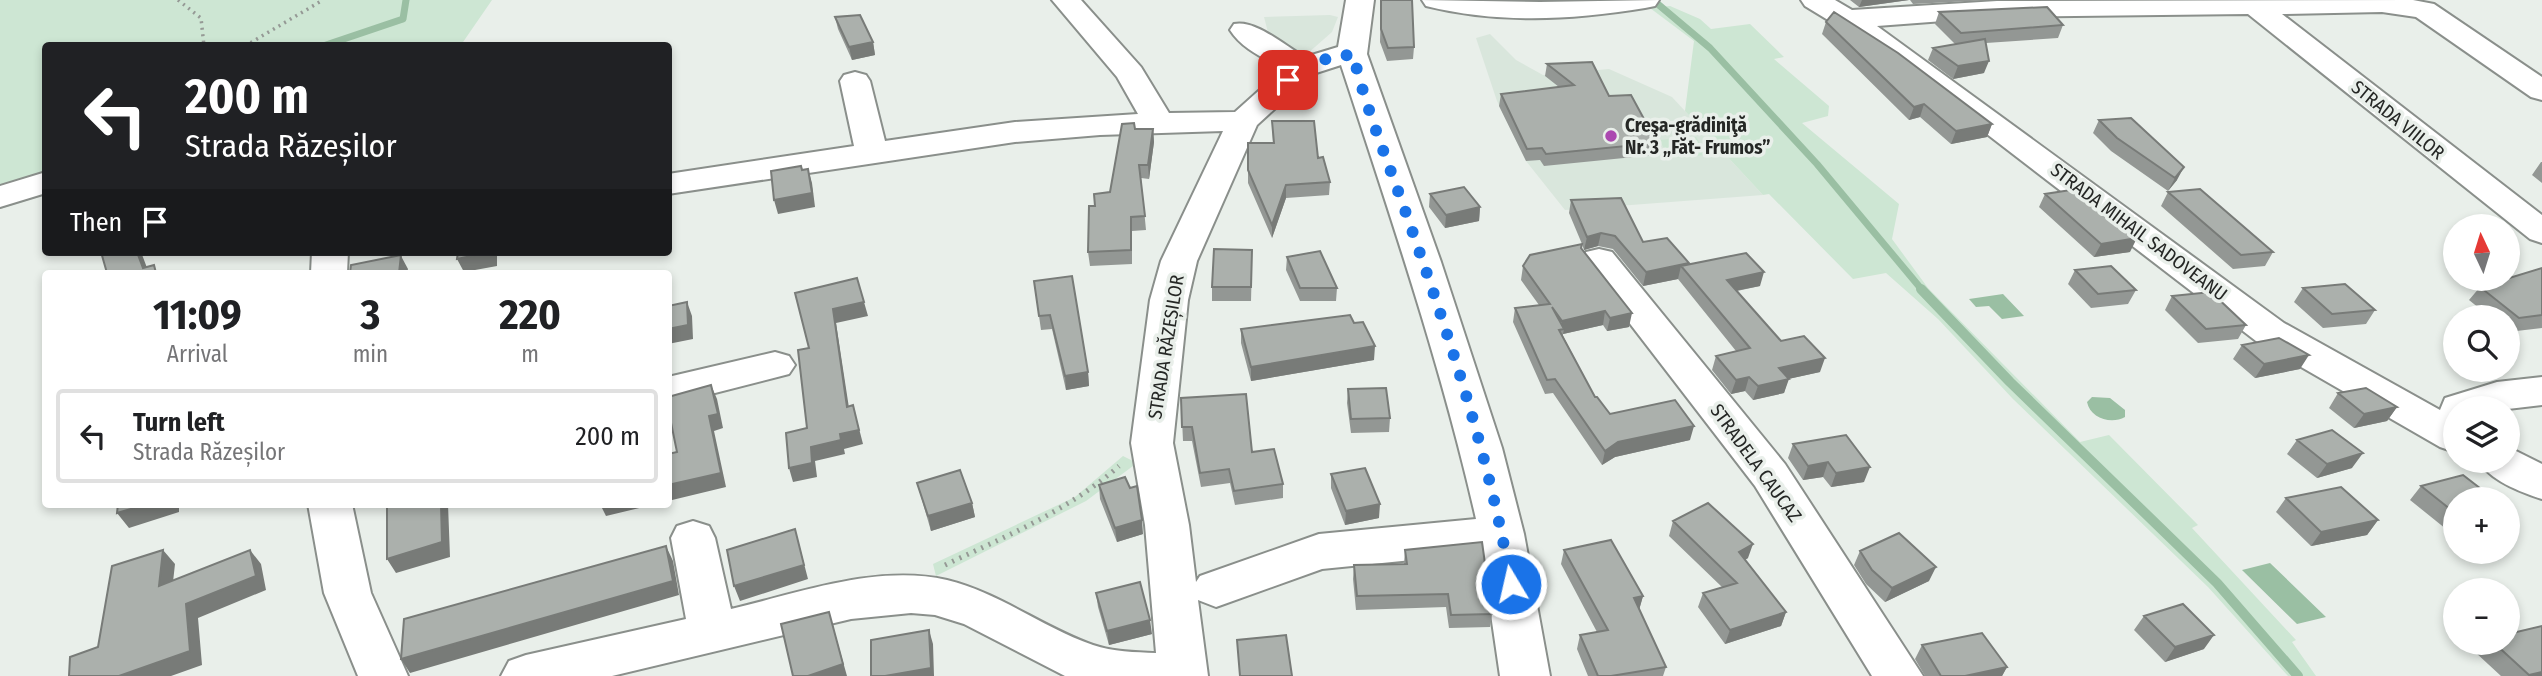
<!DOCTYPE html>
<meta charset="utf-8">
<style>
:root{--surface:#fff;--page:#f6f6f6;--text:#202124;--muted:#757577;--line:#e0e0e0}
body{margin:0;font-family:"Fira Sans Condensed",sans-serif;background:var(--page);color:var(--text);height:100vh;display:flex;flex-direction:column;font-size:26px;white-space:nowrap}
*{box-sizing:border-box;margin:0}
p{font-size:23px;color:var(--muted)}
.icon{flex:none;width:38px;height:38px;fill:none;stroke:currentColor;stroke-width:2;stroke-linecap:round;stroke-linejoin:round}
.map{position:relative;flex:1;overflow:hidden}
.details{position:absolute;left:42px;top:270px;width:630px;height:238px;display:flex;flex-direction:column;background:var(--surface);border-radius:7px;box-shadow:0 4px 10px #0003}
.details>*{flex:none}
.banner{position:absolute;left:42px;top:42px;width:630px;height:214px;border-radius:7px;box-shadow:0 4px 10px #0003;background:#202124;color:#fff;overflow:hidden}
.needle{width:46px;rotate:356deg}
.fabs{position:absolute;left:2443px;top:214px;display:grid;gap:14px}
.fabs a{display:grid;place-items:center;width:77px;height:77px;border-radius:50%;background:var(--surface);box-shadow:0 4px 10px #0003;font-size:35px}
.pin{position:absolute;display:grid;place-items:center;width:60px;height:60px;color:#fff;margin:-30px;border-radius:14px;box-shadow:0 4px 10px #0006}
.me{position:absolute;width:77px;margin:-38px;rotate:351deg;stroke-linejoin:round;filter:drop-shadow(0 0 5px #0008)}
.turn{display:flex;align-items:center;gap:24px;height:147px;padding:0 28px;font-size:32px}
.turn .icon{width:91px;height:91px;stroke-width:2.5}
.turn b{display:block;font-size:49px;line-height:60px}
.then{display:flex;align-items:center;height:66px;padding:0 28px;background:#0003;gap:14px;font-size:26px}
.eta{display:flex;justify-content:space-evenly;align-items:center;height:119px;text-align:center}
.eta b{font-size:42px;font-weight:700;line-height:49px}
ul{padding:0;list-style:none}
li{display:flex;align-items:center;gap:21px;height:94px;margin:0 14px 10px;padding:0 14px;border:4px solid var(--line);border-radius:7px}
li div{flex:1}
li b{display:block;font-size:26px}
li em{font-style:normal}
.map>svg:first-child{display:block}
.built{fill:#d9e6dc}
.green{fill:#cde6d3}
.water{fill:#9abfa3}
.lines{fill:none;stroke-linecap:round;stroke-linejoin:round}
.stream-far1{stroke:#9abfa3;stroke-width:7}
.stream{stroke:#9abfa3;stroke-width:10}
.minor-casing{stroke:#8a8f8b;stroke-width:4}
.path-far1{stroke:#959995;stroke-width:3.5;stroke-dasharray:2 4.5;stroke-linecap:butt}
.path{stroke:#959995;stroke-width:5;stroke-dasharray:2 6;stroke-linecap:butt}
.minor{fill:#fff;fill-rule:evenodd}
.wall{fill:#939794}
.shaded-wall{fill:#787b78}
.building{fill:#abb0ac;stroke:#787b78;stroke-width:2}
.route{stroke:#1a73e8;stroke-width:12;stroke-dasharray:0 21.6}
.poi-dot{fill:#ab49b0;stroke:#e9efea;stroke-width:2.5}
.labels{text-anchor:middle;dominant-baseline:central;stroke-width:7;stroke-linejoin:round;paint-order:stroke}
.street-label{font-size:19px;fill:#252725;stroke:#e9efea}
.poi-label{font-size:19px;font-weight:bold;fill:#252725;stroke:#e9efea;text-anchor:start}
</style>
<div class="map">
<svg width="2542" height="676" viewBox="0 0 2542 676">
<rect width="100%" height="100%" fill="#e9efea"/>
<path class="built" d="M 1330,15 L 1338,17 L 1332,32 L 1307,54 L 1288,53 L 1271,44 L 1264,17 Z
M 1490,34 L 1516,60 L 1543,75 L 1609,69 L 1672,97 L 1763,195 L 1565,210 L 1526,161 L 1497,101 L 1476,38 Z"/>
<path class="green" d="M 0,0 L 492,0 L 461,45 L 46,46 L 45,195 L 0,209 Z
M 1670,6 L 1700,19 L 1711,29 L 1750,24 L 1784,57 L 1774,59 L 1829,106 L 1828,116 L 1802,123 L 1899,204 L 1892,239 L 1928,288 L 2080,442 L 2109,435 L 2198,525 L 2192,528 L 2296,640 L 2292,642 L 2316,676 L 2288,676 L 2208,587 L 2013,399 L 1938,319 L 1886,273 L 1853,279 L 1769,194 L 1763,195 L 1685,111 L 1694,41 L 1650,8 Z
M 1696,137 L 1707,155 L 1670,158 L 1659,140 Z
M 1123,456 L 1137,463 L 1086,501 L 936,576 L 933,564 L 1075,497 Z"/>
<path class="water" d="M 2003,294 L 2024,316 L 2002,319 L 1989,306 L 1976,307 L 1969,299 Z
M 2092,397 L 2110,398 L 2125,410 L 2125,417 C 2111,425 2090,418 2087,402 Z
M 2270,563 L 2326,617 L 2297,624 L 2242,570 Z"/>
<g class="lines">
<path class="stream-far1" d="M 1653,0 L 1710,48 L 1817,164 L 1923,291
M 323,46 L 403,19 L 406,0"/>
<path class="stream" d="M 1921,289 L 2010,382 L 2217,583 L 2298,676"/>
<defs>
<path id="minor" d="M 1052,0 L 1081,0 L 1141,67 L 1169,113 L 1235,112 L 1283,69 C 1264,58 1242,49 1230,30 L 1234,24 C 1255,19 1285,46 1305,57 L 1338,47 L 1346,0 L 1374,0 L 1367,54 L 1441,262 L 1502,448 L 1524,534 L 1550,676 L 1500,676 L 1482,553 L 1322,569 L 1216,607 L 1198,600 L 1208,676 L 1065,676 L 964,624 L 935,615 L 911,613 L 851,619 L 612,676 L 501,676 L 509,661 L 526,655 L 686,619 L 671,538 L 677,526 L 693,521 L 709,526 L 715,538 L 731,609 C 799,593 877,564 947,580 C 1000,593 1042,627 1093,645 C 1113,652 1135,652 1156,653 L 1145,525 L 1131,443 L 1150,300 L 1161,261 L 1223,131 L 1100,135 L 1015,142 L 668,194 L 668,174 L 854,146 L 840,81 L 844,75 L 855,72 L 866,75 L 870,81 L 885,141 L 1015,122 L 1138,114 L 1117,77 ZM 1341,65 C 1390,215 1441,365 1476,519 L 1319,534 L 1200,576 L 1196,582 L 1189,525 L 1173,443 L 1188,300 L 1197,261 L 1257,125 L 1313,74 Z
M 1422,0 L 1540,2 L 1659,0 L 1655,6 L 1645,8 C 1571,20 1499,24 1426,6 Z
M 1801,0 L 1835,0 L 1852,10 L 1997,1 L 2413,0 L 2434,4 L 2542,77 L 2542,100 L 2531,97 L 2416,17 L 2382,12 L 2282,14 L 2542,215 L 2542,243 L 2530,239 L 2248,14 L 1997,17 L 1877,26 L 2284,323 L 2440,410 L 2445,398 L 2497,382 L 2542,377 L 2542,405 L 2508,409 L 2455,408 L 2455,452 L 2440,447 L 2256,341 L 1879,51 L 1805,6 Z
M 46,172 L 46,193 L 0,207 L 0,186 Z
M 1599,249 L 1612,252 L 1785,464 L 1923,676 L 1872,676 L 1755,486 L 1581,260 L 1586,252 Z
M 312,252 L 348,252 L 347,273 L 311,273 Z
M 775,352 L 789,356 L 795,365 L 789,374 L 668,405 L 668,377 Z
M 2508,447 L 2542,464 L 2542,499 C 2520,492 2489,480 2478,460 L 2508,460 Z
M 308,504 L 352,504 L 371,593 L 408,676 L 358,676 L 324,593 Z"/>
</defs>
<use href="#minor" class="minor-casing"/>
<path class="path-far1" d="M 178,0 L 201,18 L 204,46
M 245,46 L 323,0"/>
<path class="path" d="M 945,565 C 1006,536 1068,511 1119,466"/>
<use href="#minor" class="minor"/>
</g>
<path class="wall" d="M 1381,0 L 1414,47 L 1413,59 L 1387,61 L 1380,42 Z
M 1850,0 L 1909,0 L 1859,7 Z
M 1910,0 L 1989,0 L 1913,4 Z
M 1939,12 L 2063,25 L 2058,38 L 1986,43 L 1984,73 L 1953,79 L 1928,60 L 1933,48 L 1955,44 L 1935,24 Z
M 835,17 L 873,42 L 875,55 L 852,60 L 838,29 Z
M 1826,22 L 1992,124 L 1987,137 L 1951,144 L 1920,117 L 1909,120 L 1822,34 Z
M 1547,64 L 1609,96 L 1657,143 L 1654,155 L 1544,166 L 1540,160 L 1526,161 L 1499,106 L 1501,94 L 1559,87 L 1545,76 Z
M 2131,118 L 2177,180 L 2168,191 L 2111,151 L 2093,133 L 2099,120 Z
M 1272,121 L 1318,158 L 1330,182 L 1329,195 L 1286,198 L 1272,238 L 1248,183 L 1248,143 L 1273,143 Z
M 1135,129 L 1153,129 L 1154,142 L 1149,179 L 1141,178 L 1146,230 L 1132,231 L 1132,264 L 1090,266 L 1088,252 L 1095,206 L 1110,192 Z
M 2541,162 L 2542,162 L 2542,183 L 2532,175 Z
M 2168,192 L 2273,252 L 2265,266 L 2233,269 L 2161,206 Z
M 1430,194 L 1480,207 L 1479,221 L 1445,228 L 1429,207 Z
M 2045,194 L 2130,252 L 2094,257 L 2039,207 Z
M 1571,200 L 1643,242 L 1689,263 L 1760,286 L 1737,291 L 1781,341 L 1820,372 L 1788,379 L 1784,393 L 1753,400 L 1745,391 L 1731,394 L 1712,370 L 1716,356 L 1736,351 L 1678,279 L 1643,286 L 1613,249 L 1598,246 L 1584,250 L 1582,244 L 1581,248 L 1629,327 L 1607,331 L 1603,325 L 1563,334 L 1563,336 L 1595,397 L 1610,414 L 1690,440 L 1615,457 L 1602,465 L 1553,393 L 1545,394 L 1513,322 L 1515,308 L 1539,305 L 1521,280 L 1523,266 L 1582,244 L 1569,213 Z
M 1287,257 L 1337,288 L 1336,301 L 1300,301 L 1286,270 Z
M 1252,263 L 1251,301 L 1212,301 L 1212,287 Z
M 2542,268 L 2542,328 L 2508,332 L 2508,317 L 2490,317 L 2469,300 L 2480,287 Z
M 2075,270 L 2136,290 L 2128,304 L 2091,308 L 2068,284 Z
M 1034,281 L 1088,372 L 1089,386 L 1066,390 L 1052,329 L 1041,330 Z
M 2303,288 L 2375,310 L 2366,324 L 2323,328 L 2294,302 Z
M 2172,296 L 2246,325 L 2238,339 L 2198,343 L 2165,310 Z
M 1354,323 L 1374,360 L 1251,381 L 1241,343 L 1241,329 Z
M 2242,345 L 2300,369 L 2255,378 L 2233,359 Z
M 1348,389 L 1390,418 L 1389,432 L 1351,433 L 1347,403 Z
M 2338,393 L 2397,407 L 2387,421 L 2354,428 L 2329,408 Z
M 1181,398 L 1252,452 L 1283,484 L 1283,498 L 1235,505 L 1230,483 L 1201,487 L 1192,441 L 1183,441 Z
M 2297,440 L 2352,468 L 2317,478 L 2287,454 Z
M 1793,444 L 1864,482 L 1831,487 L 1823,477 L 1803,480 L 1788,458 Z
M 1331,474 L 1379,518 L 1345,525 L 1331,488 Z
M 917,483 L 972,503 L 975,517 L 931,531 Z
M 1099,485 L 1143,534 L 1117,542 L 1100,499 Z
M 2421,486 L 2455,499 L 2455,532 L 2451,533 L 2410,500 Z
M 2286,498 L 2378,520 L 2367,535 L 2311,546 L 2276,512 Z
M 1673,521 L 1748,558 L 1745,560 L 1786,612 L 1781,626 L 1725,644 L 1698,607 L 1703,593 L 1722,587 L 1669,536 Z
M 1405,550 L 1492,614 L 1490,627 L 1449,628 L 1446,607 L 1356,610 L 1353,579 L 1354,565 L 1404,564 Z
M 1564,550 L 1643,596 L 1639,610 L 1666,667 L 1663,676 L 1588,676 L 1577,649 L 1580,635 L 1597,632 L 1561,564 Z
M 1860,551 L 1929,581 L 1885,602 L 1866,584 L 1854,565 Z
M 1096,593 L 1152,634 L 1109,645 L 1098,607 Z
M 2144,616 L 2204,649 L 2165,662 L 2134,630 Z
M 2542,626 L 2542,676 L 2501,676 L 2475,652 L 2484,642 L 2508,642 Z
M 1922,645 L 2007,667 L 2002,676 L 1925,676 L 1915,659 Z"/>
<path class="shaded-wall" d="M 1862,0 L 1909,0 L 1859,7 Z
M 873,42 L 875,55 L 852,60 L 849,47 Z
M 1989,61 L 1984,73 L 1953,79 L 1958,66 Z
M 1924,104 L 1920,117 L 1909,120 L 1914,107 Z
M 1992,124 L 1987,137 L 1951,144 L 1956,131 Z
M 1153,129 L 1154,142 L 1149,179 L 1148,165 Z
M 2184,167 L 2177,180 L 2168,191 L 2175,178 Z
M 808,169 L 812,183 L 815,207 L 778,214 L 774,200 Z
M 1286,185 L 1286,198 L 1272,238 L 1272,225 Z
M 1480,207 L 1479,221 L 1445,228 L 1446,215 Z
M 1601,233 L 1598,246 L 1584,250 L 1587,237 Z
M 2137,238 L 2130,252 L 2094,257 L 2101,244 Z
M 137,252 L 141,252 L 149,273 L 143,268 Z
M 396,252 L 424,252 L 401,256 L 408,269 L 407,273 L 399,273 L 399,257 Z
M 490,252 L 497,252 L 497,266 L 464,272 L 457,259 Z
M 1689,263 L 1681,266 L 1678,279 L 1643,286 L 1646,272 Z
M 1764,272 L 1760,286 L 1724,293 L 1727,280 Z
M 687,302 L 692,316 L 693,339 L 668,344 L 668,329 Z
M 864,302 L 868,316 L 836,323 L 851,421 L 847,407 L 833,309 Z
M 1605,311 L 1603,325 L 1563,334 L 1564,329 L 1561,330 L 1562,321 Z
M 1632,313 L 1629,327 L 1607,331 L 1610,318 Z
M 1375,346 L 1374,360 L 1251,381 L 1251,367 Z
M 2309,355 L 2300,369 L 2255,378 L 2264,364 Z
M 1825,358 L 1820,372 L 1774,382 L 1779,368 Z
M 1088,372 L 1089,386 L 1066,390 L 1065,376 Z
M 1749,377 L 1745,391 L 1731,394 L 1736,380 Z
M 1789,379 L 1784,393 L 1753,400 L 1758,386 Z
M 711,385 L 717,399 L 723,428 L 714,431 L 726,487 L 668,501 L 668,485 L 709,416 Z
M 853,405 L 863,444 L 844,449 L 845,454 L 815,461 L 817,477 L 793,482 L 789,468 L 811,447 L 840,434 Z
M 2397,407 L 2387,421 L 2354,428 L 2364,414 Z
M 1694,426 L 1690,440 L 1615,457 L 1602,465 L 1605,451 L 1618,442 Z
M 2363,453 L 2352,468 L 2317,478 L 2327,464 Z
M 1828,462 L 1823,477 L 1803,480 L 1808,466 Z
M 1870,467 L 1864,482 L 1831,487 L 1836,473 Z
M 972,503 L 975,517 L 931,531 L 928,516 Z
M 148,504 L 179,504 L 179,512 L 129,528 L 117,513 Z
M 359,504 L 374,504 L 361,508 Z
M 441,504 L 448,504 L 450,557 L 396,573 L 387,559 Z
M 600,504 L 656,504 L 606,516 Z
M 1380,504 L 1379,518 L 1345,525 L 1346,511 Z
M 1142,520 L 1143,534 L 1117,542 L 1115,528 Z
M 2378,520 L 2367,535 L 2311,546 L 2321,532 Z
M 795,529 L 808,579 L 740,601 L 734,586 Z
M 1753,544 L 1748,558 L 1734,566 L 1739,552 Z
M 666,546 L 673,561 L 679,595 L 410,673 L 401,659 Z
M 163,550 L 175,564 L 171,600 L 159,586 Z
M 250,550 L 261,564 L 266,590 L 198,618 L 202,665 L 171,676 L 119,676 L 186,604 Z
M 1936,567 L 1929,581 L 1885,602 L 1892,588 Z
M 1643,596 L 1639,610 L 1634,598 Z
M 829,612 L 847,676 L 808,676 Z
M 1786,612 L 1781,626 L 1725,644 L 1730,630 Z
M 1150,620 L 1152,634 L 1109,645 L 1107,631 Z
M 929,630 L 933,644 L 934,676 L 885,676 Z
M 2214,635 L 2204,649 L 2165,662 L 2175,647 Z
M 2007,667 L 2002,676 L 1965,676 Z
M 2542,672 L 2542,676 L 2529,676 L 2529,675 Z"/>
<path class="building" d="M 1381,0 L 1412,0 L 1414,47 L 1388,48 L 1381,29 Z
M 2047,7 L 2063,25 L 1961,33 L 1939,12 Z
M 1834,12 L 1898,53 L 1992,124 L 1956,131 L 1924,104 L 1914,107 L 1826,22 Z
M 860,15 L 873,42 L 849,47 L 835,17 Z
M 1985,39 L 1989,61 L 1958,66 L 1933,48 Z
M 1592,62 L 1609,96 L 1631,95 L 1657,143 L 1546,154 L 1542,148 L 1527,149 L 1501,94 L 1574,85 L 1547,64 Z
M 2131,118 L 2184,167 L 2175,178 L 2117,138 L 2099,120 Z
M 1272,121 L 1314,121 L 1318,158 L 1323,157 L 1330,182 L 1286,185 L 1272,225 L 1248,170 L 1248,143 L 1274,143 Z
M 1134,123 L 1135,129 L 1153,129 L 1148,165 L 1139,165 L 1145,216 L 1131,217 L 1131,250 L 1088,252 L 1089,206 L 1095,206 L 1094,194 L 1110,192 L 1122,124 Z
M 801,166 L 802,170 L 808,169 L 812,193 L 774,200 L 771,171 Z
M 1464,187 L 1480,207 L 1446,215 L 1430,194 Z
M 2077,189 L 2137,238 L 2101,244 L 2045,194 Z
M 2200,189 L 2273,252 L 2241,255 L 2168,192 Z
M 1621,198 L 1643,242 L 1667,238 L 1689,263 L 1646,272 L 1615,236 L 1601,233 L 1587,237 L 1571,200 Z
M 1582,244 L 1581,248 L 1632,313 L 1610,318 L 1605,311 L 1562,321 L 1552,307 L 1564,329 L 1559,330 L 1595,397 L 1597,397 L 1610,414 L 1675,400 L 1694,426 L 1618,442 L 1605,451 L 1555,379 L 1547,380 L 1515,308 L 1550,304 L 1523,266 L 1530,255 Z
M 1214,249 L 1252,250 L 1251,287 L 1212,287 Z
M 1320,251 L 1337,288 L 1300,288 L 1287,257 Z
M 101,252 L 137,252 L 143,268 L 154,265 L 156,273 L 107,273 Z
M 458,252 L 490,252 L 457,259 Z
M 1746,253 L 1764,272 L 1727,280 L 1781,341 L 1804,336 L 1825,358 L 1779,368 L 1789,379 L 1758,386 L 1749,377 L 1736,380 L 1716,356 L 1750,348 L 1681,266 Z
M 401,255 L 399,273 L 350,273 L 351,265 Z
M 2111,266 L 2136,290 L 2098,294 L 2075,270 Z
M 2542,268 L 2542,315 L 2519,318 L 2480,287 Z
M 1072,276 L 1088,372 L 1065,376 L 1050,315 L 1039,316 L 1034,281 Z
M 857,278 L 864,302 L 833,309 L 847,407 L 853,405 L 859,430 L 840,434 L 841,440 L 811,447 L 812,463 L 789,468 L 786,433 L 807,428 L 798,350 L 809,348 L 795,293 Z
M 2345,284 L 2375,310 L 2332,314 L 2303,288 Z
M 2211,292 L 2246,325 L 2206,329 L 2172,296 Z
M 687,302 L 688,325 L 668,329 L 668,306 Z
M 1350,315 L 1354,323 L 1363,322 L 1375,346 L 1251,367 L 1241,329 Z
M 2279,338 L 2309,355 L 2264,364 L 2242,345 Z
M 711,385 L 718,414 L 709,416 L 721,473 L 668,485 L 668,454 L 677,452 L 668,408 L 668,397 Z
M 1386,388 L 1390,418 L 1351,419 L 1348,389 Z
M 2366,388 L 2397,407 L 2364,414 L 2338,393 Z
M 1246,394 L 1252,452 L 1274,449 L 1283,484 L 1234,491 L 1229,469 L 1200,473 L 1192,427 L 1182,427 L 1181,398 Z
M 2332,430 L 2363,453 L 2327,464 L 2297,440 Z
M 1846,435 L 1870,467 L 1836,473 L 1828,462 L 1808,466 L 1793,444 Z
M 1365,468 L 1380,504 L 1346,511 L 1331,474 Z
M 960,470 L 972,503 L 928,516 L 917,483 Z
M 2463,475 L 2494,499 L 2455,499 L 2455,513 L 2421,486 Z
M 1125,477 L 1130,488 L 1137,486 L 1142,520 L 1115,528 L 1099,485 Z
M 2341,487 L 2378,520 L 2321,532 L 2286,498 Z
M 1708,503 L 1753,544 L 1739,552 L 1786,612 L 1730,630 L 1703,593 L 1737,583 L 1673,521 Z
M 118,504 L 148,504 L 117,513 Z
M 387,504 L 441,504 L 442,542 L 387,559 Z
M 795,529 L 804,565 L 734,586 L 727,550 Z
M 1899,533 L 1936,567 L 1892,588 L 1872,570 L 1860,551 Z
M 1611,540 L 1643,596 L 1634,598 L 1666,667 L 1611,676 L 1598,676 L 1580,635 L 1608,630 L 1564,550 Z
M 1482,542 L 1492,614 L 1451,615 L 1448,594 L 1357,596 L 1354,565 L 1407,564 L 1405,550 Z
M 666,546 L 673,581 L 401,659 L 404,619 Z
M 163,550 L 159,586 L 250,550 L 256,576 L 186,604 L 190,651 L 119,676 L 69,676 L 70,657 L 98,647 L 112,566 Z
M 1140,582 L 1150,620 L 1107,631 L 1096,593 Z
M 2183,604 L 2214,635 L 2175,647 L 2144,616 Z
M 829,612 L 843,664 L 808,676 L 793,676 L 781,624 Z
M 2542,626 L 2542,672 L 2529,675 L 2493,642 L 2508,642 L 2508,634 Z
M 929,630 L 931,668 L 885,676 L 871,676 L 871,640 Z
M 1982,633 L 2007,667 L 1965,676 L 1941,676 L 1922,645 Z
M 1286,635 L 1292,676 L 1240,676 L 1237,640 Z"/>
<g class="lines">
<path class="route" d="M 1288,80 L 1317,61 L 1353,54 C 1366,109 1388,162 1407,216 C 1449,336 1490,459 1511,584"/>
</g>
<circle class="poi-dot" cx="1611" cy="136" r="7"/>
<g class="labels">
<g class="street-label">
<text transform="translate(2398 120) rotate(39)">STRADA VIILOR</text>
<text transform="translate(2139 232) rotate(37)">STRADA MIHAIL SADOVEANU</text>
<text transform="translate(1166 347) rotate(-81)">STRADA RĂZEȘILOR</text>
<text transform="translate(1756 463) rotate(54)">STRADELA CAUCAZ</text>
</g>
<g class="poi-label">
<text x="1625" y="125">Creşa-grădiniţă<tspan x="1625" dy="22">Nr. 3 „Făt- Frumos”</tspan></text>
</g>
</g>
</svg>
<div class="fabs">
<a><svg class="needle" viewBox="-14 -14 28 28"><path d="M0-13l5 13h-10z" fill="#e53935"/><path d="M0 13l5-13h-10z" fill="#757577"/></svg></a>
<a><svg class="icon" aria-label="search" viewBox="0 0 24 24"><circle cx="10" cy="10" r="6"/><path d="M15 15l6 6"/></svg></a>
<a><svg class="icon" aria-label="layers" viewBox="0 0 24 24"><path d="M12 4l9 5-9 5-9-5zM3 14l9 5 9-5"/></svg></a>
<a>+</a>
<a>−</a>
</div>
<div class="pin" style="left:1288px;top:80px;background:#d93025"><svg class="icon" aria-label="arrive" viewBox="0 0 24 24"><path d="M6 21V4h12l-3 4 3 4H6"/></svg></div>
<svg class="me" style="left:1511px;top:584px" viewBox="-20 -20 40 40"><circle r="17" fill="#1a73e8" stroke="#fff" stroke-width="3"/><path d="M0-11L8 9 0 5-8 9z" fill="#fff"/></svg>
<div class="banner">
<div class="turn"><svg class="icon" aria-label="left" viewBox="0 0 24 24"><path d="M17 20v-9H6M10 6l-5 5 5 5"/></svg><div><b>200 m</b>Strada Răzeșilor</div></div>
<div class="then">Then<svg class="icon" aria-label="arrive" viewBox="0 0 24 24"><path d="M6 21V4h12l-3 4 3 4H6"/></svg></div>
</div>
<section class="details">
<div class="eta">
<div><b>11:09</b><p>Arrival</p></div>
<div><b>3</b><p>min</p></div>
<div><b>220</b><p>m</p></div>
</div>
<ul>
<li><svg class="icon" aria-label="left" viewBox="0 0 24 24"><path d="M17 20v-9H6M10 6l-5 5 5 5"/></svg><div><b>Turn left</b><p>Strada Răzeșilor</p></div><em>200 m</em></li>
</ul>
</section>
</div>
